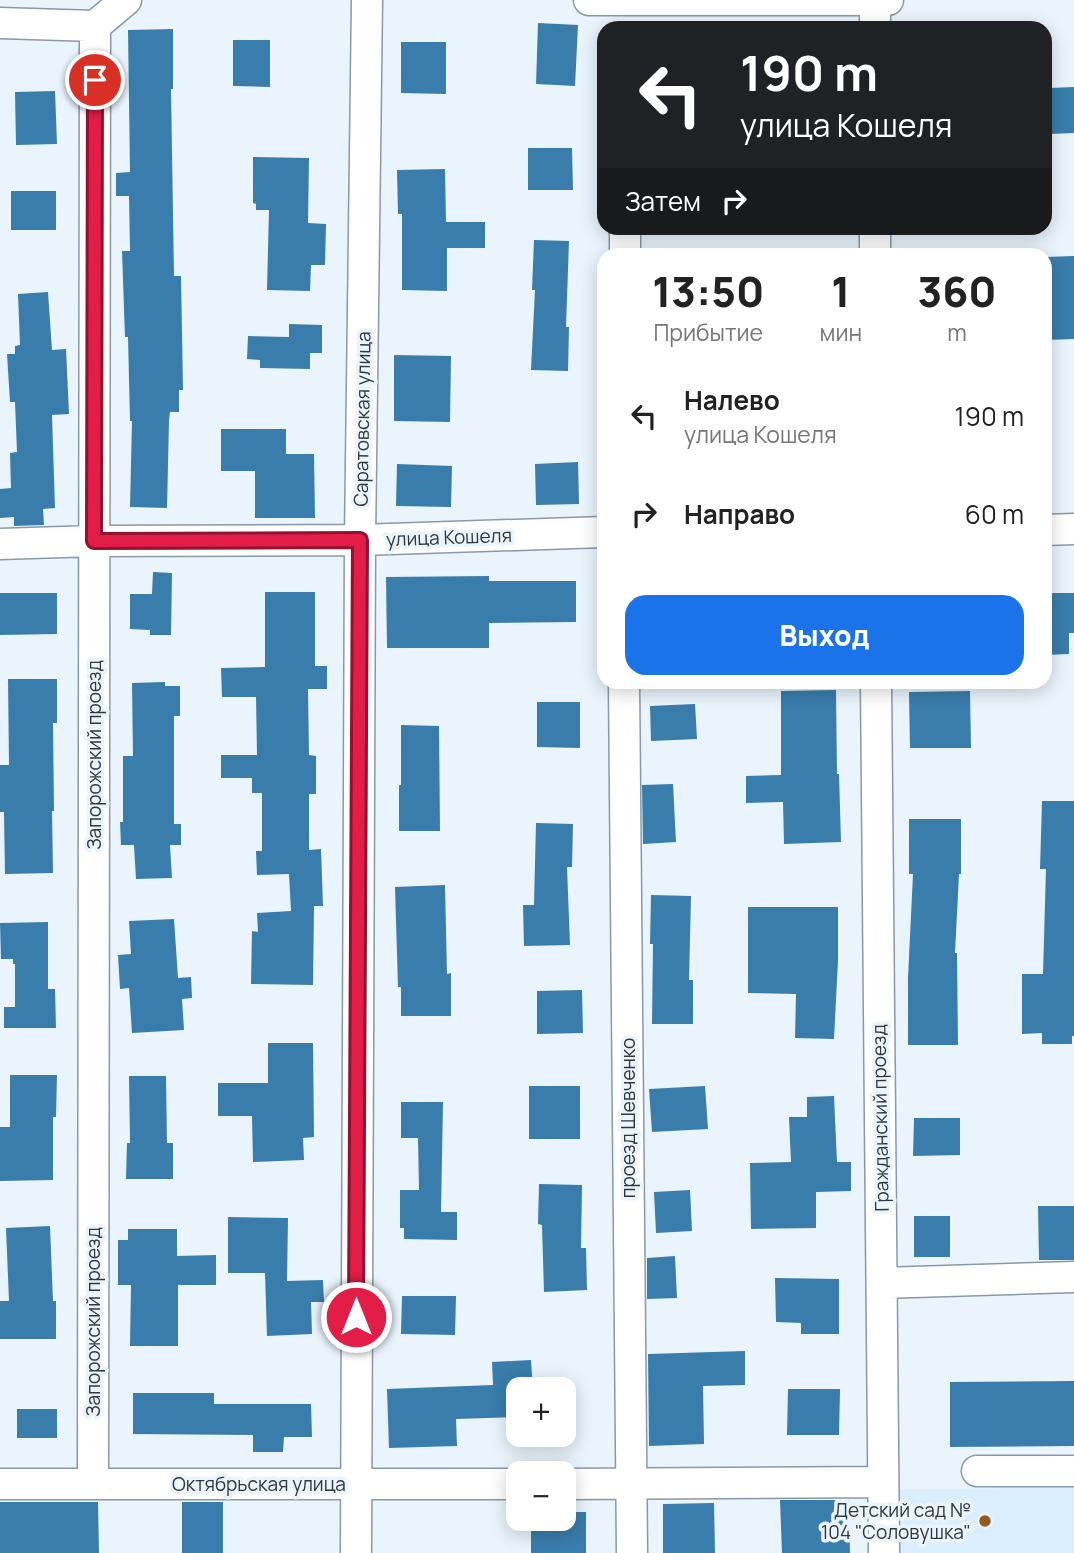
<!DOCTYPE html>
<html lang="ru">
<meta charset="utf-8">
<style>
:root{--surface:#fff;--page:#f6f6f6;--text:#222;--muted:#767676;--accent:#1a73e8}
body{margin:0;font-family:Manrope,sans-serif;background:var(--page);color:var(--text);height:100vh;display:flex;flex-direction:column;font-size:26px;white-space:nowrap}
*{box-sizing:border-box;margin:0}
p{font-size:23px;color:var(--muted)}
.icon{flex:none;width:38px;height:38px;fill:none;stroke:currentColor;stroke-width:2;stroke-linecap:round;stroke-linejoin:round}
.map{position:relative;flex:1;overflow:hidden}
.panel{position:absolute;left:597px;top:248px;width:455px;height:441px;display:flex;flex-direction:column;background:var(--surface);border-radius:21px;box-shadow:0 4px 18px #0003}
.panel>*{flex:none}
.banner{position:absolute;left:597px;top:21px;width:455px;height:214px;border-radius:21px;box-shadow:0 4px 18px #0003;background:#202124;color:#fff;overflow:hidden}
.controls{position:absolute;left:506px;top:1377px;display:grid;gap:14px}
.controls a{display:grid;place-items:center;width:70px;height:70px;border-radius:14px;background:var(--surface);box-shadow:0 4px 18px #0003;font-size:35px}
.pin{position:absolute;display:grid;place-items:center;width:60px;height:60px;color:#fff;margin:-30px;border:4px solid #fff;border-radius:50%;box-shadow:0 2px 7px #0007}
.me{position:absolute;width:77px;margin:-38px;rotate:0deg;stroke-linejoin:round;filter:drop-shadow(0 0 5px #0008)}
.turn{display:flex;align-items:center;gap:24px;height:147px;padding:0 28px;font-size:32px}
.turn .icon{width:91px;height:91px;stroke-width:2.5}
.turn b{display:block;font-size:49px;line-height:60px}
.then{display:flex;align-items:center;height:66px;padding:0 28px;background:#0003;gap:14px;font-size:26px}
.eta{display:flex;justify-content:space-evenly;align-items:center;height:119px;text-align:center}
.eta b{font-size:42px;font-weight:800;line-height:49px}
.button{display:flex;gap:14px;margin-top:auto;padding:14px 28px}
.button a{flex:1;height:80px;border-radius:21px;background:var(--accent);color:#fff;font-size:28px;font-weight:800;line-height:80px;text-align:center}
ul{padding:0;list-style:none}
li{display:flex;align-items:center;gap:21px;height:98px;padding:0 28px}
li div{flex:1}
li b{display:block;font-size:26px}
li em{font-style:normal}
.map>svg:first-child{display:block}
.built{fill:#daeefe}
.building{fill:#397dac}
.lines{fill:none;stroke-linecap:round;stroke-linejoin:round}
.minor-casing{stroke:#8899a7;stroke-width:33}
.minor{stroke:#fff;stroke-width:30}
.route-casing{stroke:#92132f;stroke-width:18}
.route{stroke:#e11d48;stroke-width:12}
.poi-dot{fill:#95591a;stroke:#e9f4fd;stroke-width:2.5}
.labels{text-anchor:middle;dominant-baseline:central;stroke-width:7;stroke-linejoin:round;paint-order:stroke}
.street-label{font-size:19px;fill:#30373d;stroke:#e9f4fd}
.poi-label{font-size:19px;fill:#30373d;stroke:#e9f4fd;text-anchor:end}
</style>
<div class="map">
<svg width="1074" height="1553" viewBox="0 0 1074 1553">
<rect width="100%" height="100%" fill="#e9f4fd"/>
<path class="built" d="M 1074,1488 L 1074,1553 L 897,1553 L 896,1489 Z"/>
<path class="building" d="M 538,23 L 578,25 L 575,86 L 536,84 Z
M 173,29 L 173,89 L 171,89 L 174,276 L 181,276 L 183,390 L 179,390 L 179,412 L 170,412 L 169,420 L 167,508 L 130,507 L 132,421 L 130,421 L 128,337 L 125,337 L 122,251 L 130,251 L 129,196 L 116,196 L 116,173 L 130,172 L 128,30 Z
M 233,40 L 270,40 L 270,87 L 233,86 Z
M 401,42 L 446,42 L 446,94 L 401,93 Z
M 1074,87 L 1074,133 L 1050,134 L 1049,88 Z
M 55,91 L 57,144 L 16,145 L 15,92 Z
M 528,148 L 572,148 L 573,190 L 528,190 Z
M 253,157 L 309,158 L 308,223 L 326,224 L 325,265 L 311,265 L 310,291 L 267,290 L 269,210 L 256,210 L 256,204 L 253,203 Z
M 445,169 L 446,222 L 485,222 L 485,248 L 447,248 L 447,291 L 402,290 L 402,214 L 398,214 L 397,170 Z
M 11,191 L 56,191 L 56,230 L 11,230 Z
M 534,240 L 569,241 L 566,327 L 569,327 L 568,371 L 531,370 L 535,290 L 532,290 Z
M 1074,256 L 1074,339 L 1045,340 L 1045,257 Z
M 48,292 L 52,350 L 66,349 L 69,414 L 52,415 L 55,508 L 43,509 L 44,525 L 14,526 L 14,517 L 0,518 L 0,489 L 11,488 L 10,453 L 17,452 L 15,402 L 10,402 L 7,354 L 15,354 L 15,346 L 20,345 L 18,294 Z
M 289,324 L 322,325 L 322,353 L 310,353 L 310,369 L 260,368 L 260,360 L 247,359 L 248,336 L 289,337 Z
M 394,355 L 451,356 L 450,422 L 394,421 Z
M 221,429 L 286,429 L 286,454 L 314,454 L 315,518 L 255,518 L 255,471 L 221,471 Z
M 578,462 L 579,504 L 536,505 L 535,464 Z
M 397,464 L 452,466 L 451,507 L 396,506 Z
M 153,572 L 172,573 L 171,635 L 150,635 L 150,630 L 130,629 L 130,594 L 152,594 Z
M 489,576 L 489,581 L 576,581 L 576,622 L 489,623 L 489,648 L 387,648 L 386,577 Z
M 265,592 L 315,592 L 315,666 L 327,666 L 327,689 L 308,689 L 309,755 L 316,756 L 316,794 L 309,794 L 309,850 L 321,849 L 323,906 L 314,906 L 313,985 L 251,984 L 252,931 L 258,932 L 257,913 L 291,911 L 289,874 L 257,875 L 256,851 L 262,851 L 262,793 L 252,793 L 252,778 L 221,778 L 221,755 L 257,755 L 256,697 L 222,697 L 221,668 L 265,667 Z
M 0,593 L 57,593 L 57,634 L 0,635 Z
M 1045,593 L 1074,593 L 1074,633 L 1069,633 L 1069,654 L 1045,655 Z
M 8,679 L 57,679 L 57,723 L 53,723 L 54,811 L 52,811 L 53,873 L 5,874 L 4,812 L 0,812 L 0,765 L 9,765 Z
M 165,682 L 165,686 L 180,686 L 180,716 L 174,716 L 174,824 L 181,824 L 181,845 L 170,845 L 172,878 L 136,879 L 134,845 L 121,845 L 120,822 L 123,822 L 123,756 L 133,756 L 132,683 Z
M 836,690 L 837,774 L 839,774 L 841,842 L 784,844 L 783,802 L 746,803 L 746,776 L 781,775 L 781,691 Z
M 970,691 L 971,748 L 910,748 L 909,692 Z
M 537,702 L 580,702 L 580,748 L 537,747 Z
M 695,704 L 697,739 L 651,741 L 650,706 Z
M 401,725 L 439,726 L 440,831 L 399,831 L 399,785 L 401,785 Z
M 673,784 L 676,842 L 643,844 L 642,785 Z
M 1042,801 L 1074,801 L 1074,1036 L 1072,1036 L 1072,1044 L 1042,1044 L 1042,1033 L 1022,1034 L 1022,974 L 1043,974 L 1046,869 L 1040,869 Z
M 909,819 L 961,819 L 961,874 L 959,874 L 955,953 L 957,953 L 958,1045 L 908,1045 L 908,978 L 913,874 L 909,874 Z
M 536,823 L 573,824 L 572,867 L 567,867 L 570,945 L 524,946 L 523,905 L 534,905 Z
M 445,885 L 447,974 L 451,973 L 451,1016 L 401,1016 L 401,987 L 398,987 L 395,887 Z
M 651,895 L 691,896 L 689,980 L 693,980 L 693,1024 L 652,1024 L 653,944 L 650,944 Z
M 748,907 L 838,907 L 838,961 L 834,1039 L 795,1038 L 796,994 L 748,993 Z
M 174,919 L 178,978 L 191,977 L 192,998 L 182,999 L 184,1030 L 132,1033 L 129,988 L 120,989 L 118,955 L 131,954 L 129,921 Z
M 48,922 L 48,989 L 55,989 L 56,1028 L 4,1028 L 4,1007 L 15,1007 L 15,964 L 13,964 L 13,959 L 1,959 L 0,923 Z
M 582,990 L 583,1033 L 537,1034 L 537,991 Z
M 268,1043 L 313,1043 L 314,1137 L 303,1138 L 304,1160 L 253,1162 L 252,1116 L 218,1116 L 218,1083 L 268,1083 Z
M 10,1075 L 57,1075 L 56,1117 L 53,1117 L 53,1180 L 0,1181 L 0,1127 L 10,1127 Z
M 129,1076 L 166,1076 L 167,1143 L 173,1143 L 173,1179 L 126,1179 L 127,1143 L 130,1143 Z
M 529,1086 L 580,1086 L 580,1139 L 529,1139 Z
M 705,1086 L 708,1129 L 652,1132 L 649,1089 Z
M 834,1096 L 837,1162 L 851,1162 L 851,1191 L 816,1192 L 816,1228 L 751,1229 L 750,1163 L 791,1162 L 789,1117 L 807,1117 L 807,1097 Z
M 401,1102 L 443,1102 L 441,1212 L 457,1212 L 457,1240 L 404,1239 L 404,1228 L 400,1228 L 400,1190 L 419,1190 L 418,1138 L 401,1138 Z
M 914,1118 L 960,1118 L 960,1155 L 913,1156 Z
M 539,1184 L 582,1185 L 581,1248 L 586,1248 L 587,1290 L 544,1292 L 542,1225 L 538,1224 Z
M 690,1190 L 692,1231 L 656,1233 L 654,1192 Z
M 1038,1206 L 1074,1206 L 1074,1260 L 1039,1260 Z
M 914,1216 L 950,1216 L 950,1257 L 914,1257 Z
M 228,1217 L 288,1218 L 287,1281 L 323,1280 L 324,1302 L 311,1302 L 312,1334 L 267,1336 L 265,1273 L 228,1273 Z
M 50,1226 L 53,1301 L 56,1301 L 56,1339 L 0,1339 L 0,1301 L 9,1301 L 6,1228 Z
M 128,1229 L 177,1229 L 177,1256 L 216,1255 L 216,1285 L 178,1285 L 178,1346 L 130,1346 L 131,1285 L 118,1285 L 118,1240 L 128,1240 Z
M 675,1256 L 677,1298 L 647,1299 L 647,1258 Z
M 775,1278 L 839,1279 L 839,1334 L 801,1334 L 801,1323 L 776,1322 Z
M 402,1296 L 456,1296 L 455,1335 L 401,1334 Z
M 745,1351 L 745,1385 L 703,1386 L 704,1444 L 649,1446 L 648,1354 Z
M 531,1360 L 533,1390 L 518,1390 L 518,1417 L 456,1419 L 457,1446 L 389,1448 L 387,1389 L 493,1385 L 492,1362 Z
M 1074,1381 L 1074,1446 L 950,1447 L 950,1382 Z
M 788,1389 L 840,1389 L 839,1435 L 787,1435 Z
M 133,1393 L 214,1393 L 214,1404 L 311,1404 L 312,1437 L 284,1437 L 283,1452 L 253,1452 L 253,1435 L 133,1434 Z
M 17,1409 L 57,1409 L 57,1438 L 17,1438 Z
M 780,1500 L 849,1500 L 850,1553 L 782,1553 Z
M 0,1502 L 98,1502 L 99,1553 L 0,1553 Z
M 182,1502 L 223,1502 L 223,1553 L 182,1553 Z
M 714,1503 L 715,1553 L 663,1553 L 663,1504 Z
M 564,1512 L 586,1512 L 586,1553 L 531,1553 L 531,1519 L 564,1519 Z"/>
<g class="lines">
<defs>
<path id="minor" d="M 589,0 L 888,0
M 0,23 L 95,26 L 126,0
M 875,28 L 875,1
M 625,256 L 625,228
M 875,256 L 875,228
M 1045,530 L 1074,529
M 0,544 L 94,541 L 360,540 L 604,532
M 624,682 L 632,1553
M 876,682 L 884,1553
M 882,1283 L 1074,1277
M 977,1471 L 1074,1471
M 0,1484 L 518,1484
M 93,1484 L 95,26
M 564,1484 L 883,1482
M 356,1553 L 360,540 L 367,0"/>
</defs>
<use href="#minor" class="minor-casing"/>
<use href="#minor" class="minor"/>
</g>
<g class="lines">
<defs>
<path id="route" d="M 95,80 L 94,541 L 360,540 L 356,1317"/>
</defs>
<use href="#route" class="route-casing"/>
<use href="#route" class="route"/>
</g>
<circle class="poi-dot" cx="985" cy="1521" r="7"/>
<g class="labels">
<g class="street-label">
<text transform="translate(362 419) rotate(-89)">Саратовская улица</text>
<text transform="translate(449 537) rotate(-2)">улица Кошеля</text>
<text transform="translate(94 755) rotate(-90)">Запорожский проезд</text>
<text transform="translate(628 1118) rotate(-90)">проезд Шевченко</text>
<text transform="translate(880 1118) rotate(-91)">Гражданский проезд</text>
<text transform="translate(93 1322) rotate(-90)">Запорожский проезд</text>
<text x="259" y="1484">Октябрьская улица</text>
</g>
<g class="poi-label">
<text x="971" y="1510">Детский сад №<tspan x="971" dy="22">104 "Соловушка"</tspan></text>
</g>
</g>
</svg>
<div class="controls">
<a>+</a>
<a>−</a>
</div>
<div class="pin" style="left:95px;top:80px;background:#d93025"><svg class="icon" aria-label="arrive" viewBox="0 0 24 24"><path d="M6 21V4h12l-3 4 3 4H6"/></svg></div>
<svg class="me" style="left:356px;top:1317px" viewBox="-20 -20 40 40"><circle r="17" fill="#e11d48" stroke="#fff" stroke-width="3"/><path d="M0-11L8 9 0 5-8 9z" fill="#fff"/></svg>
<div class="banner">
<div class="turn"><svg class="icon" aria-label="left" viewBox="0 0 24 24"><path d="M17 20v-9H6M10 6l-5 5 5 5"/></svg><div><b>190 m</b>улица Кошеля</div></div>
<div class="then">Затем<svg class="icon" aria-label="right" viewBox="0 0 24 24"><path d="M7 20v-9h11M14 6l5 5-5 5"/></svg></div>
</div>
<section class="panel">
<div class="eta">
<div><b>13:50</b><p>Прибытие</p></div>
<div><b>1</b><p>мин</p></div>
<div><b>360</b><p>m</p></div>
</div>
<ul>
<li><svg class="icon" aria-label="left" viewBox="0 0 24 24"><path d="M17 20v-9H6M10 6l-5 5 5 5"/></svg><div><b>Налево</b><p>улица Кошеля</p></div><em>190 m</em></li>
<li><svg class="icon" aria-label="right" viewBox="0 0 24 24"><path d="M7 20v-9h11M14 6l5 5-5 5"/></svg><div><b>Направо</b></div><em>60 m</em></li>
</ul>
<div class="button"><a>Выход</a></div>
</section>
</div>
